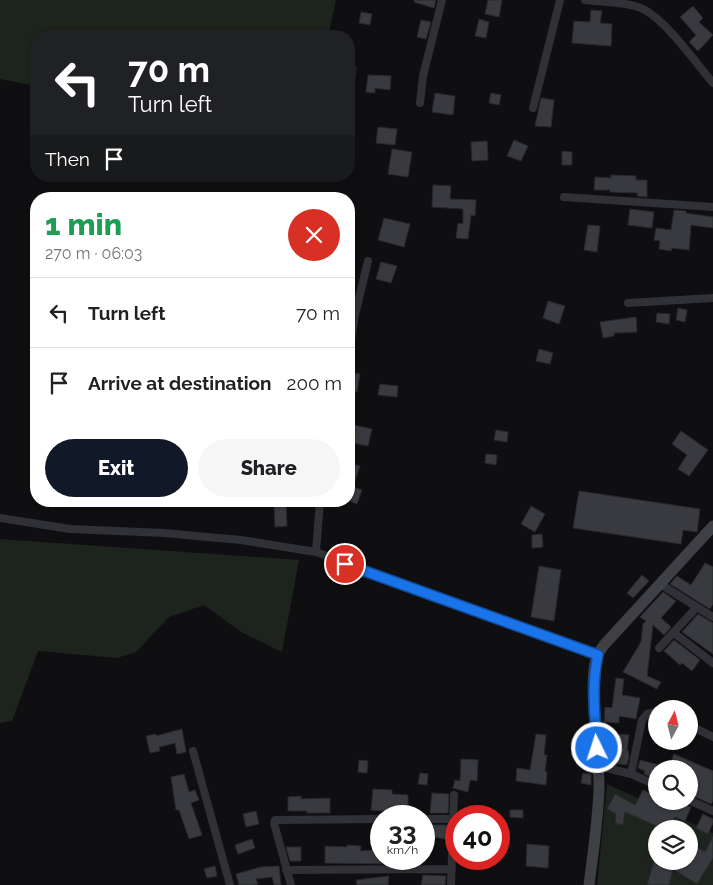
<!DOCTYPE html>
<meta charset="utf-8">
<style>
:root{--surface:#fff;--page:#f6f6f6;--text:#202124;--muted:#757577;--line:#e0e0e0;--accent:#111827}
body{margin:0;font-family:Raleway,sans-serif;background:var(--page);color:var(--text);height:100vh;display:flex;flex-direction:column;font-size:19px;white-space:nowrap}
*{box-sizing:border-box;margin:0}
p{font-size:16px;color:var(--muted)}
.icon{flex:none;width:28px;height:28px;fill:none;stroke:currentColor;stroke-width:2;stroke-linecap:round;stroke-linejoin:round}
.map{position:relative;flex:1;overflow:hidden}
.side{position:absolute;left:30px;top:192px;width:325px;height:315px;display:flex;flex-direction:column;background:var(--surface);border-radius:20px;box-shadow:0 1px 4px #0004}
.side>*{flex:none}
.guide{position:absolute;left:30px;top:30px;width:325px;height:152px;border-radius:20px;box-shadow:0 1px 4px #0004;background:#202124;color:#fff;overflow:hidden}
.needle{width:32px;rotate:7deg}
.fabs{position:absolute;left:648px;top:700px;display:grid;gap:10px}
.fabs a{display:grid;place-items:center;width:50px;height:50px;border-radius:50%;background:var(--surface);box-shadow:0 1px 4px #0004;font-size:25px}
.speed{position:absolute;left:370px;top:805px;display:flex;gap:10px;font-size:25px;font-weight:700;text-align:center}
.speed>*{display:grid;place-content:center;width:65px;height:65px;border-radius:50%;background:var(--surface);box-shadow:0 1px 4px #0004;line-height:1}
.speed small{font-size:12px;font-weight:400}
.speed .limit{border:8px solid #d22;background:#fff;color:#111}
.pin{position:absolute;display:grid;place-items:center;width:42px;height:42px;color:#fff;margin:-21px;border:2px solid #fff;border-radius:50%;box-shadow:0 1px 5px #0007}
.me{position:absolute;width:55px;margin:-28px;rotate:356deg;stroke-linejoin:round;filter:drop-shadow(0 0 4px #0008)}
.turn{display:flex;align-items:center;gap:18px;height:105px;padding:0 15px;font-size:22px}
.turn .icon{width:65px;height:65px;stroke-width:2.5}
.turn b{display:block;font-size:35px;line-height:42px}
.then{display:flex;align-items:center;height:48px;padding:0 15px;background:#0003;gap:10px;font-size:19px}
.round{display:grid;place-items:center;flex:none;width:52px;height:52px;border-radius:26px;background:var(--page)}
.overview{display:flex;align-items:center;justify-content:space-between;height:85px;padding:0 15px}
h1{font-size:30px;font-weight:800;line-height:38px;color:#1e9e55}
.primary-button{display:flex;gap:10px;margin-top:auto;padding:10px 15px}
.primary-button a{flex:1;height:58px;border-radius:30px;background:var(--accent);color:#fff;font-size:20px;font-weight:800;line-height:58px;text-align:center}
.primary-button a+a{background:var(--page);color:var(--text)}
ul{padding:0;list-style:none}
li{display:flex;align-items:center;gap:15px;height:70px;padding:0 15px;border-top:1px solid var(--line)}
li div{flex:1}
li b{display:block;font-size:19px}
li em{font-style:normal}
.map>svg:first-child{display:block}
.green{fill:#1c241d;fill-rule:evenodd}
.building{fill:#393a3f;stroke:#29292d}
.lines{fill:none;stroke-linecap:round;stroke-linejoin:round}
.street{stroke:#303136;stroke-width:8}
.secondary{stroke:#3e4046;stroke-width:11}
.route-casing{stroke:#114b97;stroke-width:12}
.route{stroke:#1a73e8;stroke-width:9}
</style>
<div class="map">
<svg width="713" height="885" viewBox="0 0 713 885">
<rect width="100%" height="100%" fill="#0f0f11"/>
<path class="green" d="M 0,0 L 336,0 L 328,36 L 36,36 L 36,86 L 0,79 Z
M 0,539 L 299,560 L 282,652 L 241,632 L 204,605 L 169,617 L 136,652 L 117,658 L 38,651 L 12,721 L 0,723 Z
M 607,784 L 713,833 L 713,885 L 597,885 ZM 656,829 L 689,829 L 689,861 L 656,861 Z"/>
<path class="building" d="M 414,0 L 436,0 L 434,8 L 414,2 Z
M 488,0 L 502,0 L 499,17 L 485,14 Z
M 693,6 L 703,18 L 699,22 L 713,35 L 698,51 L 689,42 L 696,35 L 680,17 Z
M 591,10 L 602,11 L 600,23 L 612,24 L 611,46 L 572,43 L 574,21 L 590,22 Z
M 361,12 L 372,14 L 370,25 L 359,23 Z
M 479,19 L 489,22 L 486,38 L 475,36 Z
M 421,20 L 431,22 L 426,39 L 417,37 Z
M 349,66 L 356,67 L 354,89 L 349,89 Z
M 368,75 L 391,76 L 390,90 L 375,88 L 375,93 L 366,92 Z
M 435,93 L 455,96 L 453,115 L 432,112 Z
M 491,93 L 501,95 L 499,105 L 489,103 Z
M 541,98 L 554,100 L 551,127 L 535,126 Z
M 378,127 L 397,129 L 395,145 L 376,143 Z
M 514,140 L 528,146 L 521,161 L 507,156 Z
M 487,141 L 488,160 L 472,161 L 471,142 Z
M 392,149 L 412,152 L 408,177 L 388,174 Z
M 562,151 L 572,152 L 572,165 L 562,165 Z
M 611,175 L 636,176 L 636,180 L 647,180 L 647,197 L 637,196 L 638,193 L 610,192 L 610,190 L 594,190 L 595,177 L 611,178 Z
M 433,185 L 451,186 L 450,199 L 476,200 L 475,216 L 471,215 L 468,239 L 456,238 L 458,223 L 463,224 L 463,209 L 432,207 Z
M 630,209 L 654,212 L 652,228 L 628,225 Z
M 674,210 L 686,211 L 686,213 L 713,217 L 713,228 L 691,225 L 689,250 L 672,248 L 671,251 L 659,249 L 660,241 L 654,240 L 656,228 L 671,230 Z
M 384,218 L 410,224 L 404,247 L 378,240 Z
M 588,225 L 600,226 L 597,252 L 584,250 Z
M 381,262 L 397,266 L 391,283 L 376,279 Z
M 548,301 L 565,306 L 559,324 L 543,318 Z
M 678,308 L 687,310 L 685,322 L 676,320 Z
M 657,313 L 670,314 L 669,324 L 656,322 Z
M 636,317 L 637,332 L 614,333 L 614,336 L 603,338 L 600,322 Z
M 539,349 L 553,353 L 550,364 L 536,361 Z
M 349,372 L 360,374 L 357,392 L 349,391 Z
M 380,384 L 398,386 L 397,397 L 378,395 Z
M 349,424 L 372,429 L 368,446 L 349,442 Z
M 496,430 L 508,432 L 507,442 L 494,440 Z
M 681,431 L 708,450 L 689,476 L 678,469 L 687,455 L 672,444 Z
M 486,454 L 497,455 L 496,465 L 485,463 Z
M 349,463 L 360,466 L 353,487 L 362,490 L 357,504 L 349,501 Z
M 579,491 L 700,509 L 697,532 L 683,530 L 681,544 L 573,528 Z
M 286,503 L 287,526 L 275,527 L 274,504 Z
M 531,506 L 545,514 L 535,532 L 521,524 Z
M 542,534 L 543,547 L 532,548 L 532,535 Z
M 705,563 L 713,567 L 713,604 L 710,609 L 670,584 L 677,576 L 691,585 Z
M 539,566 L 561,570 L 554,621 L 531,617 Z
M 642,575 L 649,581 L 633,598 L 627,593 Z
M 663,592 L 676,601 L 661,618 L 671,627 L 664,635 L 653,625 L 647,676 L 661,682 L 657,689 L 623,672 L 641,642 L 643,624 L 646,621 L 640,617 Z
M 698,614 L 713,623 L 713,654 L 682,632 Z
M 674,640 L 700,660 L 692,671 L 682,663 L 680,665 L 664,651 Z
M 616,678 L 624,679 L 622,695 L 640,698 L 636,719 L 619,716 L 619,723 L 604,722 L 605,707 L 612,708 Z
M 182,729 L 186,752 L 177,754 L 175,743 L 159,747 L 160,751 L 150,753 L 146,736 L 156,734 L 156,736 Z
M 536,734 L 546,735 L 544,755 L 547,755 L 545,771 L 547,772 L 546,785 L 516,781 L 517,768 L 530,770 Z
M 619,734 L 629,735 L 627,750 L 628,750 L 629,756 L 627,765 L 605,762 L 607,748 L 617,749 Z
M 674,754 L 713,771 L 713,801 L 711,804 L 689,794 L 689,769 L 668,769 Z
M 461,759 L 478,760 L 477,781 L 470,780 L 468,792 L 453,788 L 455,780 L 460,781 Z
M 359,760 L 368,761 L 367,773 L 358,772 Z
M 640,760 L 659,765 L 656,769 L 656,779 L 644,774 L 645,771 L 638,768 Z
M 420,773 L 428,774 L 427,785 L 418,784 Z
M 583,773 L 591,774 L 591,785 L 581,783 Z
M 184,774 L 189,792 L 195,790 L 199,800 L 191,803 L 202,835 L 189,839 L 179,810 L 176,810 L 171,777 Z
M 373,789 L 392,790 L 392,794 L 408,795 L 408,813 L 371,810 Z
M 643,790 L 656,796 L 656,801 L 676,801 L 691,807 L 685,821 L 675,817 L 669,829 L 663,829 L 625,812 L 623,825 L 615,823 L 616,814 L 607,809 L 615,794 L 635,805 Z
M 432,793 L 449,794 L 448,813 L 430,813 Z
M 301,796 L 301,799 L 330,798 L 330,813 L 307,813 L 307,811 L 288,811 L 288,797 Z
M 510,810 L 523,810 L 523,818 L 510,817 Z
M 256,811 L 259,824 L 246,827 L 243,814 Z
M 703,814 L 713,819 L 713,823 L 708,834 L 696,828 Z
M 430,825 L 447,825 L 445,839 L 428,836 Z
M 713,836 L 713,858 L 697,884 L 673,869 L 669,885 L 647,885 L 654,861 L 675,861 L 680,864 L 681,861 L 689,861 L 689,843 L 705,852 Z
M 252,839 L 255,848 L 238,854 L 235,845 Z
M 527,844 L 549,846 L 548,868 L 526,866 Z
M 347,845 L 361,846 L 360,851 L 381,850 L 381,859 L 390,859 L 389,864 L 325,863 L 325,846 L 347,847 Z
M 286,847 L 301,847 L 301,861 L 290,861 Z
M 215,866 L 217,876 L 207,878 L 204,869 Z
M 279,866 L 281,885 L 274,885 L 272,877 L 256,879 L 258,884 L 254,885 L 239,885 L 236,874 L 261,867 Z
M 423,875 L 446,876 L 445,885 L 421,885 Z
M 389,876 L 388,885 L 357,885 L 356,880 Z"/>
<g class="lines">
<path class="street" d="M 585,0 C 602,2 631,2 645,10 C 667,22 696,63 713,83
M 420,103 L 423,76 L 442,0
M 533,108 L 560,0
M 564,197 L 713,207
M 628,303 L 713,298
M 349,353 L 355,315 L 368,261
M 0,518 L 70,529 L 164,533 L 241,540 L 316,552 L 597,655
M 316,552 L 320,501
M 660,584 L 713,617
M 674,633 L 713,663
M 659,648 L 697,607
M 689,725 L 713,737
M 193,751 L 230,885
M 599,766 L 631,774 L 656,785
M 631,774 L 642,720 L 647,714 L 656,712
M 689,800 L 713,811
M 424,819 L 454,819
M 286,870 L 452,869
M 291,885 L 274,823 L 275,820 L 381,819
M 451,885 L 454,795"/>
<path class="secondary" d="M 589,885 C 593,853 598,821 599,789 C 600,757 586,679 598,654 C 600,651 602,648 604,645 L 713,526"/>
</g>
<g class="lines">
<defs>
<path id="route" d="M 345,564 L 598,655 C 591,685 595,717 597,748"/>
</defs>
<use href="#route" class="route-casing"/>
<use href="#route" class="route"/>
</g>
</svg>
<div class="fabs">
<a><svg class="needle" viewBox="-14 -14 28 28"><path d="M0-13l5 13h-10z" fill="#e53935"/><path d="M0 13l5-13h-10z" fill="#757577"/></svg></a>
<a><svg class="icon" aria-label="search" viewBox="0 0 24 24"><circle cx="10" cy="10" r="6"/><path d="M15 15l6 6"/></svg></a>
<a><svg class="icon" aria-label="layers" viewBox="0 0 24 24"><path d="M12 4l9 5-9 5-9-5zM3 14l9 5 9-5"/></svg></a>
</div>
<div class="speed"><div>33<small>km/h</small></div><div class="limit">40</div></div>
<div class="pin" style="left:345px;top:564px;background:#d93025"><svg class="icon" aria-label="arrive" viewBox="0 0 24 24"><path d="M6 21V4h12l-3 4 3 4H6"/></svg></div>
<svg class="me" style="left:597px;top:748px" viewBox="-20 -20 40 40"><circle r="17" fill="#1a73e8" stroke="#fff" stroke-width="3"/><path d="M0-11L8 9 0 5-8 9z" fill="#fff"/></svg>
<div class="guide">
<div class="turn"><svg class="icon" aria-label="left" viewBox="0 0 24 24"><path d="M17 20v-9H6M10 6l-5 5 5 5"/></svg><div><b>70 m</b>Turn left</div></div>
<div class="then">Then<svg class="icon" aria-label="arrive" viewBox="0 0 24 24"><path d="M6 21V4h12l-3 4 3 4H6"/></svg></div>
</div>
<section class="side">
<div class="overview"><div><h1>1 min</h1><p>270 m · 06:03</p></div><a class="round" style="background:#d93025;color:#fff"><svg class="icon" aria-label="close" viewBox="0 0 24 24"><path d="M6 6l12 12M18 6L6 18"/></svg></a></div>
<ul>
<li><svg class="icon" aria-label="left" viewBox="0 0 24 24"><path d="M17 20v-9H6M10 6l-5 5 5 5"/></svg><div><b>Turn left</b></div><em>70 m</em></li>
<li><svg class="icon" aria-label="arrive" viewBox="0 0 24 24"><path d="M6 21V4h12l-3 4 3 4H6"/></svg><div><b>Arrive at destination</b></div><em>200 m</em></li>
</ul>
<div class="primary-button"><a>Exit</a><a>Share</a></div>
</section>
</div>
